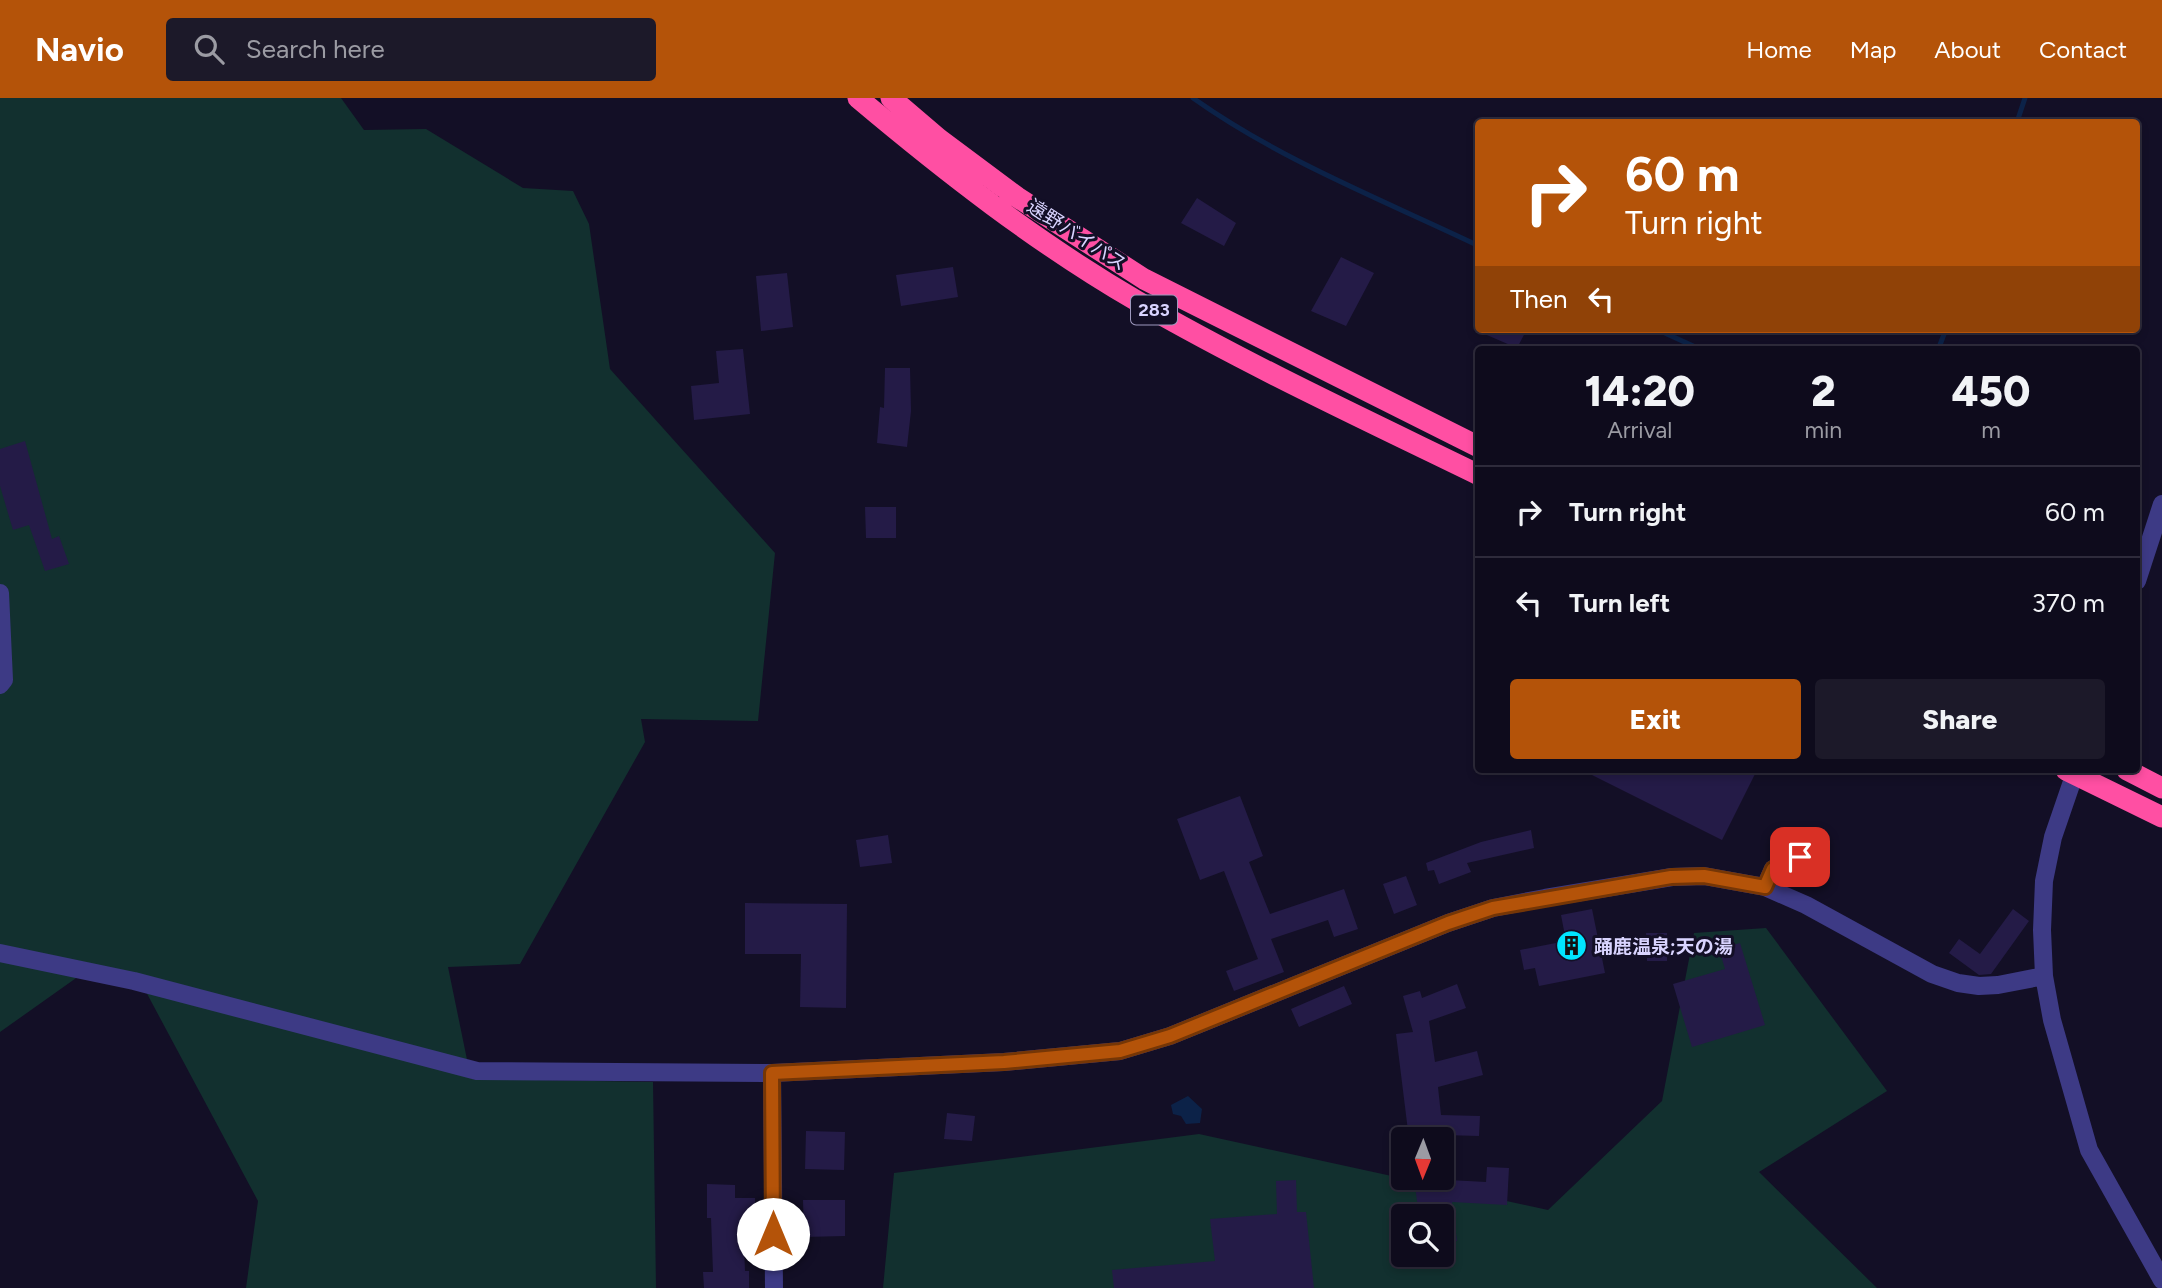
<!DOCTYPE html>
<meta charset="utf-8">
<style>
:root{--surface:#0e0b1c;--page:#1c1929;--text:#f1f3f6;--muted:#9b9ba3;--line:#2e2b3b;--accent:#b45309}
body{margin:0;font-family:Figtree,"Noto Sans JP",sans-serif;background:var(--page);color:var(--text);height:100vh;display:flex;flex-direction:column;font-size:26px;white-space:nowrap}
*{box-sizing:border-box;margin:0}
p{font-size:23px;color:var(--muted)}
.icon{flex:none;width:38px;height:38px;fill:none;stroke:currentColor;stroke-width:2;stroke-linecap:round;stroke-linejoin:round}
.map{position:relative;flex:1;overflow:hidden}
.sheet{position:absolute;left:1475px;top:248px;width:665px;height:427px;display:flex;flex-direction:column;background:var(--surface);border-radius:7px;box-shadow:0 4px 10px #0003,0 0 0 2px var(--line)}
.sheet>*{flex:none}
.hud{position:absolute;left:1475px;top:21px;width:665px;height:214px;border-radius:7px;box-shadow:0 4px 10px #0003,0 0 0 2px var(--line);background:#b45309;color:#fff;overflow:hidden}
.needle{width:46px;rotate:181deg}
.fabs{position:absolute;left:1391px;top:1029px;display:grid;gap:14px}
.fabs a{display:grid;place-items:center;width:63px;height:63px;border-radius:7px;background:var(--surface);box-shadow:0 4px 10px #0003,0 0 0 2px var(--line);font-size:35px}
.pin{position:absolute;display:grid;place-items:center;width:60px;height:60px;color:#fff;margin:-30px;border-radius:14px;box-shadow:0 4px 10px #0006}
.me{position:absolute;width:77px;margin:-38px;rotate:0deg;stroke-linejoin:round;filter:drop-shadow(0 0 5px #0008)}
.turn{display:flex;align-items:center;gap:24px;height:147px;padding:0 35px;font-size:32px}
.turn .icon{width:91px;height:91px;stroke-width:2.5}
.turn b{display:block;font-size:49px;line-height:60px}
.then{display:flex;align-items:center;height:66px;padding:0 35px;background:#0003;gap:14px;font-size:26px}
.eta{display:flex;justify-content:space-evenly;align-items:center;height:119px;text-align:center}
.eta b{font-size:42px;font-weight:800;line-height:49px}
.button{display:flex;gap:14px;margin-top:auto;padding:14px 35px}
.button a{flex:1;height:80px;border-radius:7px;background:var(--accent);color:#fff;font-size:28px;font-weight:800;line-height:80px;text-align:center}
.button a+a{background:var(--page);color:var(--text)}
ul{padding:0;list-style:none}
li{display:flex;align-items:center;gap:21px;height:91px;padding:0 35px;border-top:2px solid var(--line)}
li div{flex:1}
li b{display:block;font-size:26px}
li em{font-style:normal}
header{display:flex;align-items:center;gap:42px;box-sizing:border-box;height:98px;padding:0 35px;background:var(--accent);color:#fff}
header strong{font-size:33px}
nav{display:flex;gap:38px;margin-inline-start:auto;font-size:24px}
.search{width:490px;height:63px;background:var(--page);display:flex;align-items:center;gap:18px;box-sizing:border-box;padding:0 24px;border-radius:7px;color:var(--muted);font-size:26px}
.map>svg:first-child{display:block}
.green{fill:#12302f;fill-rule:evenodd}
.water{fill:#0c2248}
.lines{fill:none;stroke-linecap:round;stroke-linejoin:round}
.stream{stroke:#0c2248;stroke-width:5}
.building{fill:#241b47}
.minor{stroke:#3d3a85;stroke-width:18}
.highway{stroke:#ff4fa3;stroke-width:21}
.route-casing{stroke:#753606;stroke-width:18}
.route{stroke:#b45309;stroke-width:12}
.labels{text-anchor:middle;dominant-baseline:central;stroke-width:6;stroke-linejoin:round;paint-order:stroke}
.shield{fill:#130f26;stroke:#9e99be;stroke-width:2}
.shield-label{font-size:18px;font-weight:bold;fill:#d9d4ff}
.street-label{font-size:19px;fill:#d9d4ff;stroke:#130f26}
.poi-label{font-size:19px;font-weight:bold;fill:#d9d4ff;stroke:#130f26;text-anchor:start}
</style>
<header>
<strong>Navio</strong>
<div class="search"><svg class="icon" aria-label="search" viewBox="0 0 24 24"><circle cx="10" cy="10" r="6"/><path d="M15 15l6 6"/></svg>Search here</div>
<nav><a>Home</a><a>Map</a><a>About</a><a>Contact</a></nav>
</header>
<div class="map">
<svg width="2162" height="1190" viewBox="0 0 2162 1190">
<rect width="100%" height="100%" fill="#130f26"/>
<path class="green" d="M 0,0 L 341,0 L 364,32 L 426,31 L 523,90 L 573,93 L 589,126 L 610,271 L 775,455 L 758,623 L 641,621 L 645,644 L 520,866 L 448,869 L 471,981 L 653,984 L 656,1190 L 246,1190 L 258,1103 L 137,877 L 79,878 L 0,934 Z
M 1766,830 L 1887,993 L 1759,1074 L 1877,1190 L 883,1190 L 894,1075 L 1199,1036 L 1548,1112 L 1662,1003 L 1694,835 ZM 1404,1118 L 1442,1118 L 1442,1157 L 1404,1157 Z"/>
<path class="water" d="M 1188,998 L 1202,1011 L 1200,1025 L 1186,1026 L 1181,1018 L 1173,1016 L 1171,1007 Z"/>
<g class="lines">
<path class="stream" d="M 1193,0 C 1280,62 1383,102 1479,148
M 2017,24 L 2025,0
M 1656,231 L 1702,252
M 1938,252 L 1946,231"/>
</g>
<path class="building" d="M 1197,100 L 1236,125 L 1224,148 L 1181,125 Z
M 1341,159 L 1374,175 L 1346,228 L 1311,213 Z
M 953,169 L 958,199 L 901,208 L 896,177 Z
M 787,175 L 793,229 L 761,233 L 756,178 Z
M 1473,231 L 1527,231 L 1517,250 Z
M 743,251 L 750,316 L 694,322 L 691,288 L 719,285 L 716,253 Z
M 885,270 L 910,270 L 911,313 L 907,349 L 877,345 L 880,309 L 884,310 Z
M 25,343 L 52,441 L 59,438 L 69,466 L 45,473 L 29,427 L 13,432 L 0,388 L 0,351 Z
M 865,409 L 896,409 L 896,440 L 866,440 Z
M 1582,672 L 1757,672 L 1722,742 Z
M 1240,698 L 1263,758 L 1249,764 L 1270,816 L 1344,791 L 1358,831 L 1334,839 L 1328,822 L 1271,841 L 1284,874 L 1234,893 L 1226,873 L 1258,861 L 1224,773 L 1200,782 L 1177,721 Z
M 1531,732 L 1534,750 L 1467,765 L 1471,774 L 1439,786 L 1434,772 L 1428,773 L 1426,765 L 1481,744 Z
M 888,737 L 892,765 L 860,769 L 856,742 Z
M 1406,778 L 1417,807 L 1394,816 L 1383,786 Z
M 745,805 L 847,806 L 846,910 L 800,909 L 801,856 L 745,856 Z
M 1592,811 L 1605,875 L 1539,888 L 1535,870 L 1524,872 L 1520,852 L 1566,843 L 1561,817 Z
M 2013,811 L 2029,823 L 1991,876 L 1979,877 L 1949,855 L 1959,841 L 1980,856 Z
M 1646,835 L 1667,835 L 1667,863 L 1647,863 Z
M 1740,845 L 1765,927 L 1692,949 L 1673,886 L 1725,871 L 1719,851 Z
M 1457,886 L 1466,910 L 1429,923 L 1435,964 L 1477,953 L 1483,977 L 1438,989 L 1441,1017 L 1480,1018 L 1479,1038 L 1444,1037 L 1444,1041 L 1409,1041 L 1396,936 L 1413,934 L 1403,898 L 1420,893 L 1422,900 Z
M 1344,888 L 1352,906 L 1299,929 L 1291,911 Z
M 947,1015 L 975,1018 L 972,1043 L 944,1041 Z
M 806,1033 L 845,1034 L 844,1072 L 805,1071 Z
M 1487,1069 L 1509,1070 L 1507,1107 L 1452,1104 L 1457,1143 L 1442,1145 L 1442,1118 L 1419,1118 L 1414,1080 L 1449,1080 L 1449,1082 L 1486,1084 Z
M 1296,1082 L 1297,1114 L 1306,1114 L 1314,1190 L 1114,1190 L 1112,1172 L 1215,1163 L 1210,1121 L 1277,1116 L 1276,1083 Z
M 707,1086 L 735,1087 L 735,1100 L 755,1100 L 755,1121 L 743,1121 L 745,1173 L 749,1173 L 749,1190 L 704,1190 L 703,1174 L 713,1174 L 711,1120 L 707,1120 Z
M 803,1102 L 845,1102 L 845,1138 L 804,1139 Z"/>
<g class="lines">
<path class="minor" d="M 2137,483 L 2162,406
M 0,495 L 4,582 L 0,587
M 2076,672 L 2053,739 L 2044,783 L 2042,832 L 2044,878 L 2052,922 L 2089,1052 L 2162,1182
M 1765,789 L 1773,771 L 1800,759 L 1813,758
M 0,855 L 134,883 L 477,973 L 772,975 L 1004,964 L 1120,953 L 1170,938 L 1448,825 L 1493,810 L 1545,800 L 1672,779 L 1704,778 L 1765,789 L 1806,807 L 1932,876 L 1958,885 L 1979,888 L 1998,887 L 2044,878
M 772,975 L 774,1190"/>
<path class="highway" d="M 858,0 C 946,74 1037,145 1137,203 C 1248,267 1364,321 1479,377
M 891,0 L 939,41 L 1017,99 L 1144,181 L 1479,349
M 2066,672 L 2162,719
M 2127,672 L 2162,690"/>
</g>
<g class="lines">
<defs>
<path id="route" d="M 773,1136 L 772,975 L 1004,964 L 1120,953 L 1170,938 L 1448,825 L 1493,810 L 1671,779 L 1704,778 L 1765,789 L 1773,771 L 1800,759"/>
</defs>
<use href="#route" class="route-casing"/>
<use href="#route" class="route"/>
</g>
<defs>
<symbol id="building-disc" viewBox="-11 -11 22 22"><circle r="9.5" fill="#00e5ff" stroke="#130f26"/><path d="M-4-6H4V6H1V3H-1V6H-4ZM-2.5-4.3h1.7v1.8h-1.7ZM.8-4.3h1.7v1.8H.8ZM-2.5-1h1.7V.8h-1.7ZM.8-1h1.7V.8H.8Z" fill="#111"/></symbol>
</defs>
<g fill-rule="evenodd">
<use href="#building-disc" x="1554" y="830" width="35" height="35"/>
</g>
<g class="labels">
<rect class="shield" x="1131" y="197.5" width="46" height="29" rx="5"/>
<g class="shield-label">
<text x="1154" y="212">283</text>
</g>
<g class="street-label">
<text transform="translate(1077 137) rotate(33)">遠野バイパス</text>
</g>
<g class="poi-label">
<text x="1594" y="848">踊鹿温泉;天の湯</text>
</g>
</g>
</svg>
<div class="fabs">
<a><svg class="needle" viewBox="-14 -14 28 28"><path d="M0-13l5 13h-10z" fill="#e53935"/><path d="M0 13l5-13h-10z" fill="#9b9ba3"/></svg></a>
<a><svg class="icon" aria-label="search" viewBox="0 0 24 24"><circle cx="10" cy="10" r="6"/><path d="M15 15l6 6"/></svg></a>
</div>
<div class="pin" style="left:1800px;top:759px;background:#d93025"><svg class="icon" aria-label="arrive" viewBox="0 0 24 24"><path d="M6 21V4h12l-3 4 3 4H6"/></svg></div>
<svg class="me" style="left:773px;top:1136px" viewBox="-20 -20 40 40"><circle r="19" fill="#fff"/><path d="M0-13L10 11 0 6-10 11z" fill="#b45309"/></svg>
<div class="hud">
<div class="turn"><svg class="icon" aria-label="right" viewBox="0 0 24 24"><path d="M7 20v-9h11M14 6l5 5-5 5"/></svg><div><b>60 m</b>Turn right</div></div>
<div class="then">Then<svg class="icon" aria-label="left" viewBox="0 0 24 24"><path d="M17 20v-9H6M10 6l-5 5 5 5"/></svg></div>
</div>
<section class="sheet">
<div class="eta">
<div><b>14:20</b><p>Arrival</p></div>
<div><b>2</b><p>min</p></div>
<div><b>450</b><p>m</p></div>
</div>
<ul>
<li><svg class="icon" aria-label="right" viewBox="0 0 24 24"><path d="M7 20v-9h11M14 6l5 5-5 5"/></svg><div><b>Turn right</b></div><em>60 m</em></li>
<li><svg class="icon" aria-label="left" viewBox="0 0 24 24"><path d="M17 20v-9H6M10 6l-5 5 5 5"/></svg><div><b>Turn left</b></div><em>370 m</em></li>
</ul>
<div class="button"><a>Exit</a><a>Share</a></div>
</section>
</div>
